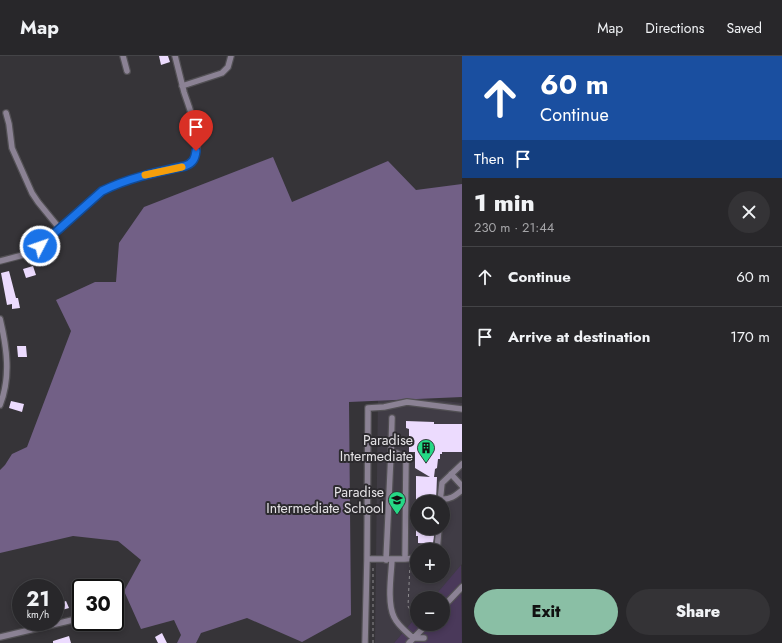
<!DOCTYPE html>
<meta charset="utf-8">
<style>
:root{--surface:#28272a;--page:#343336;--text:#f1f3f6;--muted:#a5a5a8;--line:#444447;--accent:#8abfa5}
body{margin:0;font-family:Jost,sans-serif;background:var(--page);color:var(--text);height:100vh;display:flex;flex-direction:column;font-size:15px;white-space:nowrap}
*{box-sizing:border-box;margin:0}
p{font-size:13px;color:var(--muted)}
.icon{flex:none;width:22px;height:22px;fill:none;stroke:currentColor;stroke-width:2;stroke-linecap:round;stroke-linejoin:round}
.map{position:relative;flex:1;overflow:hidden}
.sheet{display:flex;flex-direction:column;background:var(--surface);width:320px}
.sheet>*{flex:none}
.guide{background:#1a4fa0;color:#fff;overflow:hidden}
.controls{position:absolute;left:410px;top:439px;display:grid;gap:8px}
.controls a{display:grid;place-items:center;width:40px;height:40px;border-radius:50%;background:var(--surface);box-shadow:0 2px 6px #0003,0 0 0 1px var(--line);font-size:20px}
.speed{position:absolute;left:12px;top:523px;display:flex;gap:8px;font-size:20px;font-weight:700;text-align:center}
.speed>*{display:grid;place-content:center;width:52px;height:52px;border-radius:50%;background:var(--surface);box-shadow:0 2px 6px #0003,0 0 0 1px var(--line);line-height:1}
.speed small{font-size:10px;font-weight:400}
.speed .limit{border:2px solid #111;border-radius:6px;background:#fff;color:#111}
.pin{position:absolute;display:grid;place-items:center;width:34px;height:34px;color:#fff;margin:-41px -17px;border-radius:50% 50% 50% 0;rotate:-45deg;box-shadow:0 0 4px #0007}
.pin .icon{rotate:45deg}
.me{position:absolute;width:44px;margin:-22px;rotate:49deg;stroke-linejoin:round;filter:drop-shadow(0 0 3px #0008)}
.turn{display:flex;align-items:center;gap:14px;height:84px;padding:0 12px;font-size:18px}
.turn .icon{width:52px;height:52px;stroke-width:2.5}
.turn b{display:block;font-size:28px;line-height:34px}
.then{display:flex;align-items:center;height:38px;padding:0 12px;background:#0003;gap:8px;font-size:15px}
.round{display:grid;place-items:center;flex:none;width:42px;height:42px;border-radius:21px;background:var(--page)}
.overview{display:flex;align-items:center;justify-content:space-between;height:68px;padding:0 12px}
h1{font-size:24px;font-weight:800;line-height:30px}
.button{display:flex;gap:8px;margin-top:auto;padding:8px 12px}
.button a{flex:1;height:46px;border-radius:24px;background:var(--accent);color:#111;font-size:16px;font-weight:800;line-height:46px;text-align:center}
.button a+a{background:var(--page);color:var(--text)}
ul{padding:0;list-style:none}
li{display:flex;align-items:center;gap:12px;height:60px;padding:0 12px;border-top:1px solid var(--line)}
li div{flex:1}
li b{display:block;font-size:15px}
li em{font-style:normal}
header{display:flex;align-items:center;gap:24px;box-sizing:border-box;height:56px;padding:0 20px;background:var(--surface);border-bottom:1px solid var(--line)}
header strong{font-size:19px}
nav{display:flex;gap:22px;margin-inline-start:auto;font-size:14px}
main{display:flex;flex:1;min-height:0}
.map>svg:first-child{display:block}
.built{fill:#403c45;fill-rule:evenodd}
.green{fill:#4a395a}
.forest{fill:#726086}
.building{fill:#ecdbfe}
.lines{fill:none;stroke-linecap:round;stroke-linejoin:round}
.minor-casing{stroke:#525054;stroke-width:8}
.path{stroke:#8e8c90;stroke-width:1;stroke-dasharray:3 3;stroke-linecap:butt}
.minor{stroke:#8b8294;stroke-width:5.5}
.route-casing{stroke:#114b97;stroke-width:10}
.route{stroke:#1a73e8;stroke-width:7}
.slow{stroke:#f59e0b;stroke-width:7}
.labels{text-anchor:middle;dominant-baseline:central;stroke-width:4;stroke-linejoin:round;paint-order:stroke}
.poi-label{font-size:14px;fill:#e6e4e7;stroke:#2c2a2e;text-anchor:end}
</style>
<header>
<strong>Map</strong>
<nav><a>Map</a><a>Directions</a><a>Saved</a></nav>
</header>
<main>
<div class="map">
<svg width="462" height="587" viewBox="0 0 462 587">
<rect width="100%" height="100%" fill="#363438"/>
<path class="built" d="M 378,338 L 462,347 L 462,508 L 433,542 L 417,542 L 417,560 L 394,587 L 375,587 ZM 417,446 L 443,446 L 443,472 L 417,472 ZM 417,494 L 443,494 L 443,520 L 417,520 Z"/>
<path class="green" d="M 461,509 L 462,587 L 394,587 L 417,560 L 417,568 L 443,568 L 443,542 L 433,542 Z"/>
<path class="forest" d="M 273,101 L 292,146 L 388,105 L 416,134 L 462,128 L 462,341 L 349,346 L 351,559 L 302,586 L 247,562 L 201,577 L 196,587 L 177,587 L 181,579 L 174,564 L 141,573 L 124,535 L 141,504 L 118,485 L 73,480 L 0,497 L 0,414 L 5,409 L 12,398 L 27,391 L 71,275 L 56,244 L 95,226 L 116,226 L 119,187 L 144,151 Z"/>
<path class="building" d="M 159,0 L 168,0 L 170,6 L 161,9 Z
M 33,210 L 36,219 L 26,222 L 23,213 Z
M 9,215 L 16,242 L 18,242 L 20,252 L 12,253 L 12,248 L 7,249 L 1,217 Z
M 17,290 L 26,290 L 27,301 L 18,301 Z
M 11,345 L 24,348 L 22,356 L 9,352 Z
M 406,365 L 434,366 L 434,368 L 462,368 L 462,396 L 442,396 L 442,398 L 440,398 L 440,403 L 438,403 L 437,412 L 435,413 L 434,421 L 437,421 L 436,446 L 416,446 L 416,420 L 430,421 L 415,412 L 415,396 L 409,396 L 409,373 L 406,372 Z
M 416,472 L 435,472 L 433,488 L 418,487 L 418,480 L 416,480 Z
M 66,545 L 69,552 L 55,556 L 55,549 Z
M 162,577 L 167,587 L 158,587 L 155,581 Z
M 69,580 L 71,587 L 53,587 L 53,585 Z"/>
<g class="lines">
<defs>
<path id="minor" d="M 123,0 L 127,15
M 182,30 L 222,17 L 228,11 L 231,0
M 6,57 L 9,68 L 12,92 L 32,137 L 38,146 L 60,173
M 0,205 L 27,198 L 36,193 L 102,135 L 114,129 L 143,120 L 185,110 C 210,99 190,55 184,36 C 181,24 178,12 175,0
M 0,263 C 7,292 11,321 0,349
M 451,418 L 462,430
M 440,443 C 450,444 455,440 462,434
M 440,446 L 442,427 L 462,408
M 437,494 L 439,472
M 367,503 L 405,503 L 406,403 L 397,397 L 391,397 L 392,362
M 405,503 L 417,502
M 386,504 L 391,397
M 392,504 C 391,520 387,547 394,561 C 398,570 407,576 413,582 L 424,582
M 443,551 L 462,531
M 0,581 L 81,562
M 365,587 L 367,503 L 368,352 L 384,351 L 407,346 L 462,353
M 409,587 L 427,568"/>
</defs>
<use href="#minor" class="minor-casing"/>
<path class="path" d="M 410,508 L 408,550 L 417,569
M 373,587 L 373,510"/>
<use href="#minor" class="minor"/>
</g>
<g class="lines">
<defs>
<path id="route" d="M 40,190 L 102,135 C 128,122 157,116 185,110 C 193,107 195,103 196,95"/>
</defs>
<use href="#route" class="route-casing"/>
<use href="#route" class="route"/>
<path class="slow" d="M 145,119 L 182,111"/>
</g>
<defs>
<symbol id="building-pin" viewBox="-11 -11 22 30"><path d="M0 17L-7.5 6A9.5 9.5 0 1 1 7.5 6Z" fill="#25d886" stroke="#2c2a2e"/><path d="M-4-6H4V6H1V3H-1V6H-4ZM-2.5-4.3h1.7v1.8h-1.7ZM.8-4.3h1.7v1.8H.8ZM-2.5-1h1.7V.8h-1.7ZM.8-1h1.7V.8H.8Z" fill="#111"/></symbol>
<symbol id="school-pin" viewBox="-11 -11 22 30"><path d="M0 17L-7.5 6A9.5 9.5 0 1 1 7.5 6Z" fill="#25d886" stroke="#2c2a2e"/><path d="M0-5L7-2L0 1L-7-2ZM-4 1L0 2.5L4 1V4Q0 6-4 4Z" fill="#111"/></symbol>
</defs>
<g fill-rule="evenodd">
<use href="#building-pin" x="416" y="382" width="20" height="27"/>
<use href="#school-pin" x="387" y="434" width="20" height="27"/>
</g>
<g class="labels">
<g class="poi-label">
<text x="413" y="384">Paradise<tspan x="413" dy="16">Intermediate</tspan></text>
<text x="384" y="436">Paradise<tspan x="384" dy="16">Intermediate School</tspan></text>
</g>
</g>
</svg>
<div class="controls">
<a><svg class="icon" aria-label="search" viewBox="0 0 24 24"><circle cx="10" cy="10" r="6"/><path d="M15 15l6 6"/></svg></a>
<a>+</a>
<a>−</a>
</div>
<div class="speed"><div>21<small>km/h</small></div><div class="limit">30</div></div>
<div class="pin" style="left:196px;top:95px;background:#d93025"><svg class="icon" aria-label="arrive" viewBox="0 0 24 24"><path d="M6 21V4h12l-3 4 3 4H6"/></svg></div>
<svg class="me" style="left:40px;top:190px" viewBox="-20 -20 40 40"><circle r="17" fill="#1a73e8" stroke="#fff" stroke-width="3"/><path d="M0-11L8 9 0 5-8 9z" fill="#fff"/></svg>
</div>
<section class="sheet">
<div class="guide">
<div class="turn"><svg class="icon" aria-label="ahead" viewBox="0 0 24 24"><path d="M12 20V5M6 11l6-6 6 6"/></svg><div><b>60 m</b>Continue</div></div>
<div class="then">Then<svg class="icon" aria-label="arrive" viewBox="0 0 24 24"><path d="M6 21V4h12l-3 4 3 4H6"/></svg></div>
</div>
<div class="overview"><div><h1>1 min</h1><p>230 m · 21:44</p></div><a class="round"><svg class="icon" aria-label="close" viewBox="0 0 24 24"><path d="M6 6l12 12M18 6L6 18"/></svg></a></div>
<ul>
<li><svg class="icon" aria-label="ahead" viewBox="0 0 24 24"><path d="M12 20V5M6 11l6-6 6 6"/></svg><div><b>Continue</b></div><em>60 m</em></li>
<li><svg class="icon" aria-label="arrive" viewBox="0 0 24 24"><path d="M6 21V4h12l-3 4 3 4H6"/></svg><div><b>Arrive at destination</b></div><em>170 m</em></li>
</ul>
<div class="button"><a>Exit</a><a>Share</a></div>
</section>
</main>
